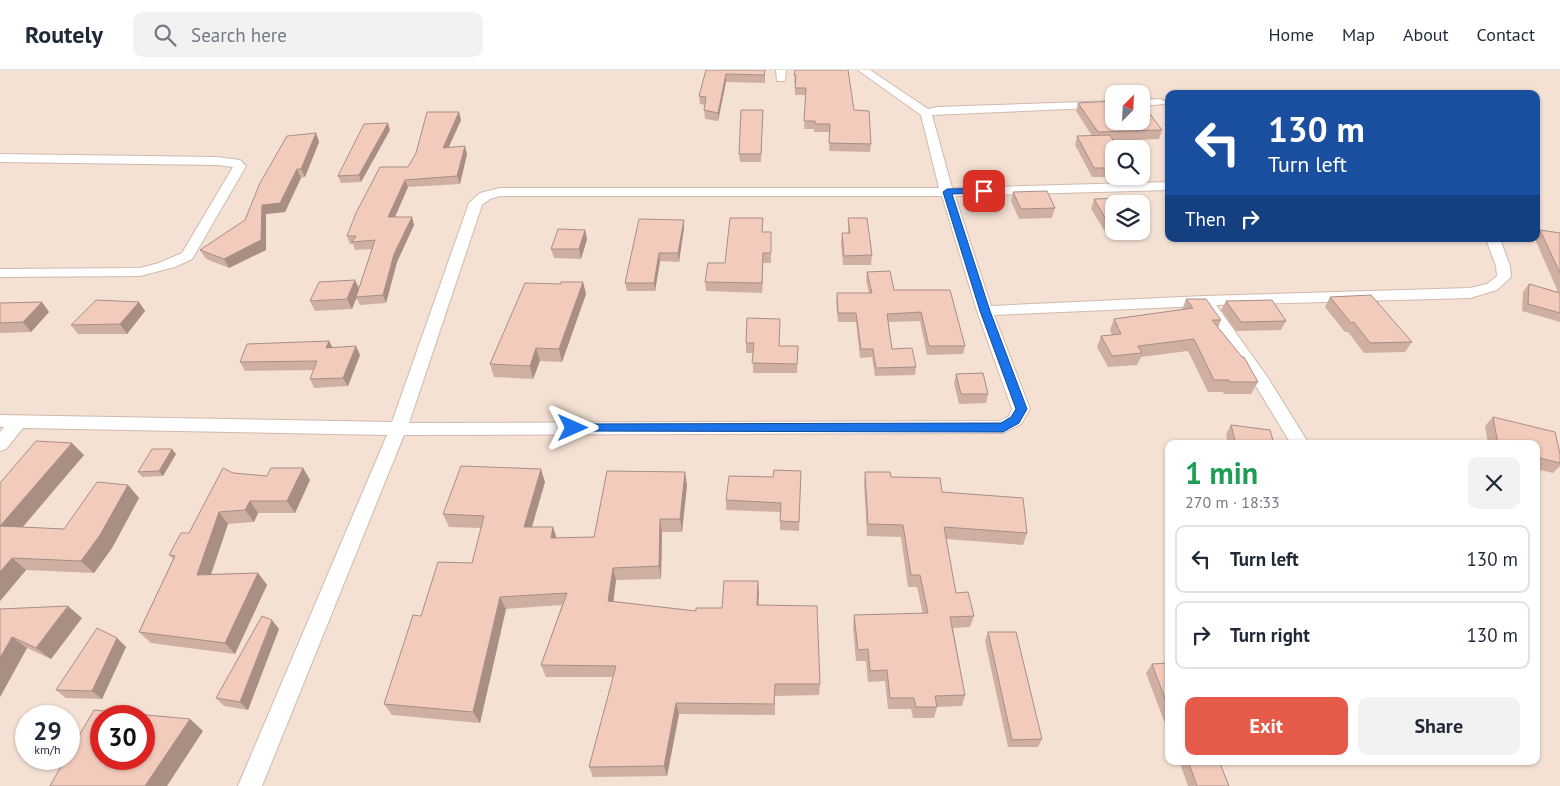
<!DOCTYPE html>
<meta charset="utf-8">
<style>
:root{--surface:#fff;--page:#f2f2f3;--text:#1f2937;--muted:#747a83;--line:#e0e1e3;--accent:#e65a4a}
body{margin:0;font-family:"PT Sans",sans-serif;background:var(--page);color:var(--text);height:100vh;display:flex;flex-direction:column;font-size:19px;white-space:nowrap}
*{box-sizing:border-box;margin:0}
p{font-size:16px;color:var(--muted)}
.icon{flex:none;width:28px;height:28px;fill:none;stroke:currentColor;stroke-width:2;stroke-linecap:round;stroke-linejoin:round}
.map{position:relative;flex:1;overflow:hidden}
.drawer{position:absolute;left:1165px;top:370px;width:375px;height:325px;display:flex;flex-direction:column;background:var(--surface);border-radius:10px;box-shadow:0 1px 4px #0004}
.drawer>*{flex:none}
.guide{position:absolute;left:1165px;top:20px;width:375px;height:152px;border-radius:10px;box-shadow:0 1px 4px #0004;background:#1a4fa0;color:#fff;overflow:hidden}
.needle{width:32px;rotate:24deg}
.controls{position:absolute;left:1105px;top:15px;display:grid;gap:10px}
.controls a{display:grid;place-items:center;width:45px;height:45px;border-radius:10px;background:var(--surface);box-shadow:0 1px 4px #0004;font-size:25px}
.speed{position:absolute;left:15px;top:635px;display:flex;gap:10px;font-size:25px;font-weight:700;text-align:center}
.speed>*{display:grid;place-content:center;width:65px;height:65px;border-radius:50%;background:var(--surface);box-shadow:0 1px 4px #0004;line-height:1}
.speed small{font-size:12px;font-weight:400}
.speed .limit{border:8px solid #d22;background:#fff;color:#111}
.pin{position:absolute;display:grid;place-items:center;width:42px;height:42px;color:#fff;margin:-21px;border-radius:10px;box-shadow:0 2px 8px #0006}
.me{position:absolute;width:55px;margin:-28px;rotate:90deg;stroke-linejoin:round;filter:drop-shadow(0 0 4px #0008)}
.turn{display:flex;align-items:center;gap:18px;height:105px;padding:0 20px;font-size:22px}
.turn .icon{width:65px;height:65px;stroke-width:2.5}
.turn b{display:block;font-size:35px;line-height:42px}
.then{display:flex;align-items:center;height:48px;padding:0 20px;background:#0003;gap:10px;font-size:19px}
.round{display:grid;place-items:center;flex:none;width:52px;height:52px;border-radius:10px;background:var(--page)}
.head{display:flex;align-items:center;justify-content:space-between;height:85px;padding:0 20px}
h1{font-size:30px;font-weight:700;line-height:38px;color:#1e9e55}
.cta{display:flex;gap:10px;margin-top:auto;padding:10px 20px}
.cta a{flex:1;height:58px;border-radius:10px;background:var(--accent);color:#fff;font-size:20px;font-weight:700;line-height:58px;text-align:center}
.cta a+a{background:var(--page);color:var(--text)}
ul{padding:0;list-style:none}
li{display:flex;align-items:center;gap:15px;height:68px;margin:0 10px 8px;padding:0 10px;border:2px solid var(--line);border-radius:10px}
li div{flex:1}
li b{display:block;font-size:19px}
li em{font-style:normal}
header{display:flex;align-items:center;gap:30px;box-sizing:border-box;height:70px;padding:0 25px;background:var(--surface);border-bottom:1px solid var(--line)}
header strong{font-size:24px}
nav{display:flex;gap:28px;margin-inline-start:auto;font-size:18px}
.search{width:350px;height:45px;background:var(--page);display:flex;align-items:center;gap:12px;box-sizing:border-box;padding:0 18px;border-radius:10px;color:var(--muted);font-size:19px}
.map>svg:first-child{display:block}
.residential{fill:#f4e1d4;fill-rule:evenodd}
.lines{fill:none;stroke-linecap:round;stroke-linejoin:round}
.street-casing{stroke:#d0b9ae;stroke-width:2}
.street{fill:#fff;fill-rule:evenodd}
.wall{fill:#d0afa3}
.shaded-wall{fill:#a98e84}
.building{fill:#f2cbbd;stroke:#a98e84;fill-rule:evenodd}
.route{fill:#1a73e8;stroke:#114b97}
</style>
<header>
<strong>Routely</strong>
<div class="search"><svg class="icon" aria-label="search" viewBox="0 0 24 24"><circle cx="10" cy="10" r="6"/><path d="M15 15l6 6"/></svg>Search here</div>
<nav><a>Home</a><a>Map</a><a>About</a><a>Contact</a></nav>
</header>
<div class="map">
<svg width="1560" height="716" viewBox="0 0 1560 716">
<rect width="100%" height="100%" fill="#fcf1e5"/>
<path class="residential" d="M 0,0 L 1560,0 L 1560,716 L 0,716 ZM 1114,24 L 1141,24 L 1141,51 L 1114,51 ZM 1169,24 L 1536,24 L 1536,169 L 1169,169 ZM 1114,79 L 1141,79 L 1141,106 L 1114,106 ZM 1114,134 L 1141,134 L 1141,161 L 1114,161 ZM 1169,374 L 1536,374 L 1536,691 L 1169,691 ZM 26,646 L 69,646 L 69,689 L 26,689 ZM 101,646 L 144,646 L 144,689 L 101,689 Z"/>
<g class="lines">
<defs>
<path id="street" d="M 776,0 L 786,0 L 785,11 L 777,11 Z
M 858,0 L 870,0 L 928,39 L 937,37 L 1114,31 L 1114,37 L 932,45 L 952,118 L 1169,112 L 1169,120 L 955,126 L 991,236 L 1204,226 L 1470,218 L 1487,214 L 1497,206 L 1496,196 L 1486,169 L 1500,169 L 1510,196 L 1511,207 L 1497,220 L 1470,228 L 1216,235 L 1268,308 L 1309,374 L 1291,374 L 1256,316 L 1200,236 L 994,245 L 1030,339 L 1021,354 L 1003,363 L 404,365 L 262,716 L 238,716 L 387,365 L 23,358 L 6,379 L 0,381 L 0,362 L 4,357 L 0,357 L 0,345 L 392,352 L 469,133 L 480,123 L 500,118 L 939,118 L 921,45 ZM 500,126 L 942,126 L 977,241 L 1012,339 L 1009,346 L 1000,351 L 409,353 L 482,135 L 490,129 Z
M 1160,29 L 1166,32 L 1164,34 L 1141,36 L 1141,30 Z
M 0,84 L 217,87 L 240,90 L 246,96 L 194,186 L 192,189 L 175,197 L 140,206 L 0,207 L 0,199 L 140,198 L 159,193 L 182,183 L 233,97 L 217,95 L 0,92 Z"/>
</defs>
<use href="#street" class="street-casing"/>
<use href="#street" class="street"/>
</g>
<path class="wall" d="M 706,0 L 765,0 L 765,13 L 726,12 L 718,51 L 705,49 L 704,40 L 705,35 L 700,34 L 699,26 Z
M 795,0 L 854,40 L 871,74 L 870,82 L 829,81 L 830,62 L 814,62 L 814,59 L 804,59 L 806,25 L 795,25 L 795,13 L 794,13 Z
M 1078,33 L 1162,60 L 1159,69 L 1113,71 L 1114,106 L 1126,107 L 1092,107 L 1075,75 L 1077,66 L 1092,66 L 1076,41 Z
M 763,40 L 761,92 L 740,92 L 739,84 Z
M 459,42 L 461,50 L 449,77 L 467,84 L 460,114 L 408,117 L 395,147 L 412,147 L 414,155 L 397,192 L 386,233 L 360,235 L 356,227 L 352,239 L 315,241 L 310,231 L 359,218 L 372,179 L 355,180 L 353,174 L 350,174 L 347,166 Z
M 390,60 L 361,112 L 341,113 L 338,106 Z
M 316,63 L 319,72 L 305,107 L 301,108 L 285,142 L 266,144 L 266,180 L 229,198 L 206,189 L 200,180 L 245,150 Z
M 1013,122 L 1055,138 L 1052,148 L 1019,149 L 1011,131 Z
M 1094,129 L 1114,134 L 1114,161 L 1141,161 L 1141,153 L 1144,157 L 1141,166 L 1109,168 L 1091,139 Z
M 848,148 L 872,185 L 871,195 L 843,195 L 841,173 L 842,163 L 848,163 Z
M 684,150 L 684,158 L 679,192 L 660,191 L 655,221 L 627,221 L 625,213 Z
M 585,160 L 587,169 L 581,189 L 554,188 L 551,179 Z
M 1540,160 L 1560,163 L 1560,222 L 1559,223 L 1560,223 L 1560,252 L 1522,241 L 1523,222 L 1529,214 L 1558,222 L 1535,169 L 1536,169 L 1536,165 Z
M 763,162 L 771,162 L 771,193 L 763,193 L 762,223 L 706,221 L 705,212 L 725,193 Z
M 867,202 L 894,220 L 965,276 L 963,284 L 927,285 L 920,251 L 888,252 L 892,279 L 916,297 L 915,305 L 875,306 L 872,287 L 860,288 L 856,252 L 838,252 L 836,232 L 837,223 L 869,223 L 866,210 Z
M 583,212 L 586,224 L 562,292 L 540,291 L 533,309 L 494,307 L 490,294 L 561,214 Z
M 1330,227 L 1412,272 L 1405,282 L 1364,283 L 1348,262 L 1345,262 L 1325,237 Z
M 1186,229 L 1221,250 L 1218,258 L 1258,312 L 1251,324 L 1224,324 L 1223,322 L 1208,322 L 1188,281 L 1141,287 L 1137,295 L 1108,297 L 1097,277 L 1101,266 L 1112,265 L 1110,260 L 1114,249 L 1182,240 Z
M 1226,231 L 1286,251 L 1281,260 L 1236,261 L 1221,240 Z
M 42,232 L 49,242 L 31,262 L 0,263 L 0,233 Z
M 139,232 L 145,241 L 127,264 L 78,264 L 71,255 Z
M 747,248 L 780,276 L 798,276 L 797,303 L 753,303 L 753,283 L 746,283 L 746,273 Z
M 329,271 L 332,277 L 360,285 L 348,316 L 314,318 L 310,309 L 314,300 L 245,301 L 240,292 Z
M 956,304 L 988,324 L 986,333 L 959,334 L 954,313 Z
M 1493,347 L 1560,384 L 1560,396 L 1553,403 L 1536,399 L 1536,374 L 1488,374 L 1485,356 Z
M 1231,355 L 1274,374 L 1228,374 L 1226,364 Z
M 176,384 L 163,406 L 142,407 L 138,402 Z
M 84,385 L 23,457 L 64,459 L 128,415 L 139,428 L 112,478 L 94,503 L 26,500 L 0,531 L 0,413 Z
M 303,398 L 310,410 L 295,443 L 258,443 L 254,452 L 228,454 L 211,504 L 258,503 L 267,515 L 235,584 L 151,573 L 139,562 L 173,489 L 169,485 L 189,463 L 233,403 L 267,406 Z
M 801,401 L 799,461 L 780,460 L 780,442 L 726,440 L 726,430 L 773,407 Z
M 865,402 L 891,407 L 942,422 L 1027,463 L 1023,475 L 946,469 L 956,523 L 974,546 L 970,557 L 953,558 L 965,625 L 962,636 L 937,637 L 934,648 L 913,648 L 911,639 L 888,639 L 885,611 L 868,612 L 866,591 L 856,591 L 853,557 L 854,545 L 923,544 L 917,517 L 908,517 L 901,467 L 867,466 L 864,414 Z
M 545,412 L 532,457 L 553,457 L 556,468 L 594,467 L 687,415 L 682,462 L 662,462 L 661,509 L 616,510 L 613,531 L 696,541 L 722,538 L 758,511 L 758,535 L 820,614 L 819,625 L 775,626 L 775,645 L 679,644 L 667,706 L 593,707 L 589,697 L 613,607 L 546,607 L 541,595 L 562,535 L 506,539 L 480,653 L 392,645 L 384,634 L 421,546 L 472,493 L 481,458 L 449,457 L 443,444 Z
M 0,539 L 82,548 L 51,589 L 27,578 L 0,627 Z
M 279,559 L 248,640 L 224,636 L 216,628 Z
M 988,562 L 1042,669 L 1038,677 L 1008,677 L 985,571 Z
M 117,568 L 126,577 L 102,629 L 66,628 L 56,620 Z
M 1169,593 L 1169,664 L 1146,603 L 1152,594 Z
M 1179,691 L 1219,691 L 1229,716 L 1188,716 Z"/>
<path class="shaded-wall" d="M 726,4 L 726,12 L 718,51 L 718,43 Z
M 459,42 L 461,50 L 445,85 L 443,78 Z
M 388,53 L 390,60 L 361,112 L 359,105 Z
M 316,63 L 319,72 L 305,107 L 301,99 Z
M 465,76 L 467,84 L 460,114 L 457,106 Z
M 297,99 L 301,108 L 285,142 L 266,144 L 266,180 L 229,198 L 224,189 L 262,135 Z
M 405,110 L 408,117 L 391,156 L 388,147 Z
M 412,147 L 414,155 L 397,192 L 386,233 L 383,225 L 394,184 Z
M 684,150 L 684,158 L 679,192 L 678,183 Z
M 585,160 L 587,169 L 581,189 L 579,179 Z
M 659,183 L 660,191 L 655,221 L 654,213 Z
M 763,183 L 763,193 L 762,223 L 762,213 Z
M 355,210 L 360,220 L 352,239 L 347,229 Z
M 583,212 L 586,224 L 562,292 L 559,279 Z
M 42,232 L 49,242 L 31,262 L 23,252 Z
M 139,232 L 145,241 L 127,264 L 120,254 Z
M 329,271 L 334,280 L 326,278 Z
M 356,276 L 360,285 L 348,316 L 343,308 Z
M 536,278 L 540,291 L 533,309 L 530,296 Z
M 72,373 L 84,385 L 13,468 L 0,456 Z
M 172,379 L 176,384 L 163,406 L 159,401 Z
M 303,398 L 310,410 L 295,443 L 287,431 Z
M 541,399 L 545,412 L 528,470 L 524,457 Z
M 685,402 L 687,415 L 682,462 L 680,449 Z
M 128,415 L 139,428 L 112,478 L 94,503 L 81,491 Z
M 250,431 L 258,443 L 254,452 L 245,440 Z
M 219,442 L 228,454 L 207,516 L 197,505 Z
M 660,449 L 662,462 L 661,509 L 659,496 Z
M 553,457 L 557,469 L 551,468 Z
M 12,488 L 26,500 L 0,531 L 0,502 Z
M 613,498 L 616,510 L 612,543 L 608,531 Z
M 258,503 L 267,515 L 235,584 L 225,573 Z
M 758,511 L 759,523 L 758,547 L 757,535 Z
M 500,527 L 506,539 L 480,653 L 473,642 Z
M 68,536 L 82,548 L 51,589 L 36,578 Z
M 272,550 L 279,559 L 248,640 L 240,632 Z
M 12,567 L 27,578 L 0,627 L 0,588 Z
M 117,568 L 126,577 L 102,629 L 92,621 Z
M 676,633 L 679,644 L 667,706 L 664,696 Z
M 190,649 L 203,661 L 167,716 L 145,716 Z"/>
<path class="building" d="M 706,0 L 765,0 L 764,5 L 726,4 L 718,43 L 704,40 L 706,27 L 699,26 Z
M 795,0 L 848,0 L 854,40 L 869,41 L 871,74 L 829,73 L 830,54 L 815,54 L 815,51 L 804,51 L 806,18 L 795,18 L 796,5 L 794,5 Z
M 1114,31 L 1114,51 L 1141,51 L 1141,32 L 1162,60 L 1098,62 L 1078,33 Z
M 741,40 L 763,40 L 761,84 L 739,84 Z
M 427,42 L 459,42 L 443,78 L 465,76 L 457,106 L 405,110 L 388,147 L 412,147 L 394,184 L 383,225 L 356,227 L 375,170 L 352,172 L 356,166 L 347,166 L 356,143 L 380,97 L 408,97 L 416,83 Z
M 388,53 L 359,105 L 338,106 L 364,54 Z
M 316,63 L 301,99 L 297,99 L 280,133 L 262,135 L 261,170 L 224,189 L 200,180 L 245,150 L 260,113 L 287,66 Z
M 1110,65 L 1118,79 L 1114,79 L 1114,98 L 1094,98 L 1077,66 Z
M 1047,121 L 1055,138 L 1021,139 L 1013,122 Z
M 1123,128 L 1127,134 L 1114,134 L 1114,159 L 1112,159 L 1094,129 Z
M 730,148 L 763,148 L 762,162 L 771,162 L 771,183 L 763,183 L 762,213 L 705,212 L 708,193 L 725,193 Z
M 848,148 L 867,148 L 872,185 L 844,186 L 842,163 L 850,163 Z
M 639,149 L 684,150 L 678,183 L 659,183 L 654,213 L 625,213 Z
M 558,159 L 585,160 L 579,179 L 551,179 Z
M 1540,160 L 1560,163 L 1560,203 Z
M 890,201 L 894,220 L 950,220 L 965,276 L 929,276 L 921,242 L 887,244 L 892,279 L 912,278 L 916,297 L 876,298 L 873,279 L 861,279 L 856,243 L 838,243 L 837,223 L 872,223 L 867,202 Z
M 355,210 L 347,229 L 310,231 L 319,212 Z
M 561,212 L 583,212 L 559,279 L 536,278 L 530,296 L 490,294 L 525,213 L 561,214 Z
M 1529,214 L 1560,223 L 1560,243 L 1528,234 Z
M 1371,225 L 1412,272 L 1370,273 L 1354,252 L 1351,253 L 1330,227 Z
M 1186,229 L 1206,229 L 1221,250 L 1212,250 L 1242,287 L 1244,287 L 1258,312 L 1230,312 L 1229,310 L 1214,310 L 1194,269 L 1138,276 L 1142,283 L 1112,286 L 1101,266 L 1121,264 L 1114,249 L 1193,238 Z
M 96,230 L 139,232 L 120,254 L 71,255 Z
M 1272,230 L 1286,251 L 1241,252 L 1226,231 Z
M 42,232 L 23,252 L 0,253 L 0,233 Z
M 747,248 L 780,249 L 779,276 L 798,276 L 797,294 L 752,293 L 754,273 L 746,273 Z
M 329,271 L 326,278 L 356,276 L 343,308 L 310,309 L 317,291 L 240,292 L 247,274 Z
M 983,303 L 988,324 L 961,324 L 956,304 Z
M 1493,347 L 1555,362 L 1560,384 L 1560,393 L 1536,387 L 1536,374 L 1498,374 Z
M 1231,355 L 1270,360 L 1274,374 L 1236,374 Z
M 36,371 L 72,373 L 0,456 L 0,413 Z
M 152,379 L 172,379 L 159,401 L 138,402 Z
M 461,396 L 541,399 L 524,457 L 553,457 L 551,468 L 594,467 L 607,401 L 685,402 L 680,449 L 660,449 L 659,496 L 613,498 L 608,531 L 696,541 L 696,538 L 722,538 L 724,511 L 758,511 L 757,535 L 817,536 L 820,614 L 775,614 L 774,634 L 676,633 L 664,696 L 589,697 L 616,596 L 541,595 L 567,523 L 500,527 L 473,642 L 384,634 L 413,545 L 421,546 L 438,492 L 472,493 L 484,446 L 443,444 Z
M 223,398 L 233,403 L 267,406 L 271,398 L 303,398 L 287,431 L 250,431 L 245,440 L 219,442 L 197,505 L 258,503 L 225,573 L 139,562 L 175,486 L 169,485 L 181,463 L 189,463 Z
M 774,400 L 801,401 L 799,452 L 780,451 L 781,433 L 726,430 L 729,406 L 773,407 Z
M 865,402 L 890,402 L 891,407 L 940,408 L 942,422 L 1023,428 L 1027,463 L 944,457 L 956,523 L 968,522 L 974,546 L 950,547 L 965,625 L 935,626 L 937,637 L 916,637 L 914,628 L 890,628 L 887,600 L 870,601 L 868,579 L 858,580 L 854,545 L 928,543 L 920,505 L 911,505 L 903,455 L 868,454 Z
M 97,412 L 128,415 L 100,465 L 81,491 L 12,488 L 0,502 L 0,456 L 64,459 Z
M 68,536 L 36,578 L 12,567 L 0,588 L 0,539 Z
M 262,546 L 272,550 L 240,632 L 216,628 Z
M 97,558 L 117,568 L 92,621 L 56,620 Z
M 988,562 L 1016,562 L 1042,669 L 1012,670 Z
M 1169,593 L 1169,639 L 1152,594 Z
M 94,640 L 190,649 L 145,716 L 50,716 L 65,689 L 69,689 L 69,683 ZM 101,646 L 144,646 L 144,689 L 101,689 Z
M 1188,691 L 1219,691 L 1229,716 L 1197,716 Z"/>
<path class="route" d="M 984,118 L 987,119 L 987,123 L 952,124 L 990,241 L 1027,339 L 1019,353 L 1003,362 L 569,361 L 568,358 L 573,354 L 1001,353 L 1011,347 L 1016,339 L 980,241 L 943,122 L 947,119 Z"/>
</svg>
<div class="controls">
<a><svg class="needle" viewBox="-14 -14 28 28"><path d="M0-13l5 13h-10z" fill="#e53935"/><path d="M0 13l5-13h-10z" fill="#747a83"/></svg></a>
<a><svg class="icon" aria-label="search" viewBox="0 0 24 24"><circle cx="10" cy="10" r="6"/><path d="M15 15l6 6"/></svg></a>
<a><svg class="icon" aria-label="layers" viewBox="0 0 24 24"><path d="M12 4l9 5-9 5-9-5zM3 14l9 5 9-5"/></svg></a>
</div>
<div class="speed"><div>29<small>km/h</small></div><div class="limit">30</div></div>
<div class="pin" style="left:984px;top:121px;background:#d93025"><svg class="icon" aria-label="arrive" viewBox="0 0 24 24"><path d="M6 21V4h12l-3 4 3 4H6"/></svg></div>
<svg class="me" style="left:573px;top:358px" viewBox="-20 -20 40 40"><path d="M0-17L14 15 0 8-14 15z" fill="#1a73e8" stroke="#fff" stroke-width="4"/></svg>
<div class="guide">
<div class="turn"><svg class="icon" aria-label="left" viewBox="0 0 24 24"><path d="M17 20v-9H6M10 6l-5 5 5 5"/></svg><div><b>130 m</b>Turn left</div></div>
<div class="then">Then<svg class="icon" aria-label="right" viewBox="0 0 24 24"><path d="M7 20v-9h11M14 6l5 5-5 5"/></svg></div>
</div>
<section class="drawer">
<div class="head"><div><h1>1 min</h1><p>270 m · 18:33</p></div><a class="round"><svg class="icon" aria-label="close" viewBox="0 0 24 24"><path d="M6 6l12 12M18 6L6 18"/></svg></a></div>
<ul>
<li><svg class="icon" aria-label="left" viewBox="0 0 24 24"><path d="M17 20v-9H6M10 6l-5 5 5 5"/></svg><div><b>Turn left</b></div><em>130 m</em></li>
<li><svg class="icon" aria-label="right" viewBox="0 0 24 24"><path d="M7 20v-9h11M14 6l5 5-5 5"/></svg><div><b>Turn right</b></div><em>130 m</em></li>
</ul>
<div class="cta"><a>Exit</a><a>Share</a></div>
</section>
</div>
